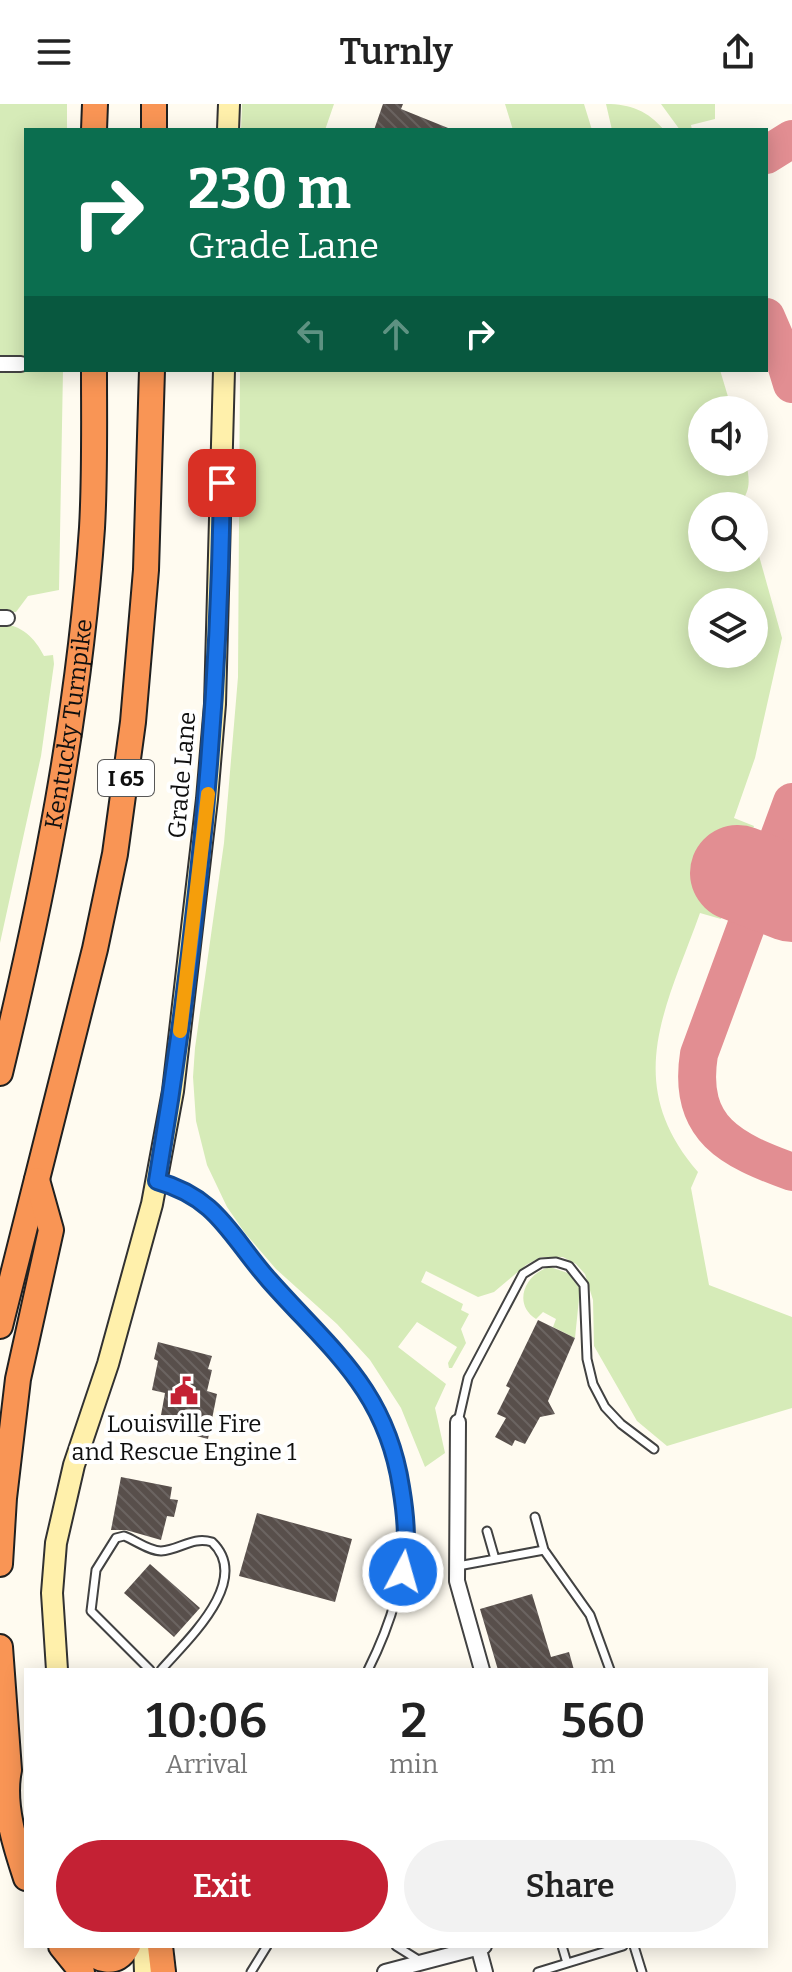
<!DOCTYPE html>
<style>
:root{--surface:#fff;--page:#f2f2f2;--text:#222;--muted:#767676;--accent:#c42134}
body{margin:0;font-family:Bitter,serif;background:var(--page);color:var(--text);height:100vh;display:flex;flex-direction:column;font-size:30px;white-space:nowrap}
*{box-sizing:border-box;margin:0}
p{font-size:26px;color:var(--muted)}
.icon{flex:none;width:44px;height:44px;fill:none;stroke:currentColor;stroke-width:2;stroke-linecap:round;stroke-linejoin:round}
.map{position:relative;flex:1;overflow:hidden}
.panel{position:absolute;left:24px;top:1564px;width:744px;height:280px;display:flex;flex-direction:column;background:var(--surface);border-radius:0px;box-shadow:0 4px 20px #0003}
.panel>*{flex:none}
.hud{position:absolute;left:24px;top:24px;width:744px;height:244px;border-radius:0px;box-shadow:0 4px 20px #0003;background:#0b6e4f;color:#fff;overflow:hidden}
.fabs{position:absolute;left:688px;top:292px;display:grid;gap:16px}
.fabs a{display:grid;place-items:center;width:80px;height:80px;border-radius:50%;background:var(--surface);box-shadow:0 4px 20px #0003;font-size:40px}
.pin{position:absolute;display:grid;place-items:center;width:68px;height:68px;color:#fff;margin:-34px;border-radius:16px;box-shadow:0 4px 12px #0006}
.me{position:absolute;width:88px;margin:-44px;rotate:6deg;stroke-linejoin:round;filter:drop-shadow(0 0 6px #0008)}
.turn{display:flex;align-items:center;gap:28px;height:168px;padding:0 32px;font-size:36px}
.turn .icon{width:104px;height:104px;stroke-width:2.5}
.turn b{display:block;font-size:56px;line-height:68px}
.lanes{display:flex;align-items:center;height:76px;padding:0 32px;background:#0003;justify-content:center;gap:40px;direction:ltr}
.lanes .off{opacity:.35}
.eta{display:flex;justify-content:space-evenly;align-items:center;height:136px;text-align:center}
.eta b{font-size:48px;font-weight:600;line-height:56px}
.action{display:flex;gap:16px;margin-top:auto;padding:16px 32px}
.action a{flex:1;height:92px;border-radius:48px;background:var(--accent);color:#fff;font-size:32px;font-weight:600;line-height:92px;text-align:center}
.action a+a{background:var(--page);color:var(--text)}
header{display:flex;justify-content:space-between;align-items:center;height:104px;padding:0 32px;background:var(--surface);font-size:36px;font-weight:600}
.map>svg:first-child{display:block}
.grass{fill:#d6ebb8;fill-rule:evenodd}
.lines{fill:none;stroke-linecap:round;stroke-linejoin:round}
.taxiway{stroke:#e28e92;stroke-width:38}
.runway{stroke:#e28e92;stroke-width:96}
.building{fill:url(#building-back-hatch)}
.lane-casing{stroke:#424242;stroke-width:11}
.street-casing{stroke:#424242;stroke-width:18}
.secondary-casing{stroke:#313131;stroke-width:24}
.highway-casing{stroke:#202020;stroke-width:28}
.lane{stroke:#fff;stroke-width:7}
.street{stroke:#fff;stroke-width:14}
.secondary{stroke:#fff0ab;stroke-width:20}
.highway{stroke:#f99555;stroke-width:24}
.route-casing{stroke:#114b97;stroke-width:20}
.route{stroke:#1a73e8;stroke-width:14}
.slow{stroke:#f59e0b;stroke-width:14}
.labels{text-anchor:middle;dominant-baseline:central;stroke-width:8;stroke-linejoin:round;paint-order:stroke}
.shield{fill:#fff;stroke:#575757;stroke-width:2}
.shield-label{font-size:22px;font-weight:bold;fill:#0f0f0f}
.street-label{font-size:24px;fill:#0f0f0f;stroke:#fff}
.poi-label{font-size:24px;fill:#0f0f0f;stroke:#fff}
</style>
<header><svg class="icon" aria-label="menu" viewBox="0 0 24 24"><path d="M4 6h16M4 12h16M4 18h16"/></svg>Turnly<svg class="icon" aria-label="share" viewBox="0 0 24 24"><path d="M12 15V3M7 8l5-5 5 5M5 13v7h14v-7"/></svg></header>
<div class="map">
<svg width="792" height="1868" viewBox="0 0 792 1868">
<defs>
<pattern id="building-back-hatch" width="6" height="6" patternUnits="userSpaceOnUse" patternTransform="scale(2)"><rect width="6" height="6" fill="#584f4b"/><path d="M-1 5l2 2M0 0l6 6M5-1l2 2" fill="none" stroke="#6b6461"/></pattern>
</defs>
<rect width="100%" height="100%" fill="#fffbf0"/>
<path class="grass" d="M 0,0 L 67,0 L 67,26 L 26,26 L 26,266 L 63,266 L 59,486 L 28,492 L 16,508 L 0,508 L 0,267 L 24,267 L 25,256 L 0,254 Z
M 242,0 L 334,0 L 325,26 L 241,26 Z
M 505,0 L 584,0 L 592,26 L 513,26 Z
M 606,0 C 631,0 648,7 664,26 L 612,26 Z
M 661,0 L 715,0 L 715,15 L 691,21 L 692,26 L 680,26 Z
M 240,266 L 720,266 L 732,306 L 702,306 L 702,358 L 746,358 C 750,377 751,387 738,402 L 702,402 L 702,454 L 754,454 L 754,434 L 782,534 L 755,654 L 734,714 L 754,722 L 721,815 L 700,809 C 666,904 621,979 698,1068 L 691,1084 L 709,1181 L 792,1213 L 792,1304 L 667,1342 L 637,1317 L 594,1242 L 593,1196 L 585,1170 L 576,1160 L 563,1153 L 541,1153 L 526,1161 L 494,1188 L 478,1193 L 426,1167 L 421,1178 L 463,1200 L 461,1206 L 469,1210 L 461,1225 L 466,1239 L 452,1264 L 449,1264 L 448,1259 L 457,1243 L 417,1218 L 398,1243 L 446,1280 L 435,1304 L 445,1349 L 425,1363 L 401,1304 L 370,1256 L 337,1220 L 276,1165 L 245,1129 L 227,1103 L 207,1061 L 196,1017 L 193,973 L 195,944 L 224,739 L 238,573 ZM 754,498 L 754,550 L 702,550 L 702,498 Z
M 0,520 C 21,520 35,534 44,552 L 53,551 L 54,560 L 41,652 L 0,839 Z
M 550,1163 L 568,1169 L 580,1185 L 575,1234 L 553,1223 L 556,1215 L 543,1208 L 536,1215 C 512,1200 525,1169 550,1163 Z"/>
<g class="lines">
<path class="taxiway" d="M 766,51 L 792,35
M 766,213 L 785,257 L 792,280
M 792,698 L 699,950 C 687,1026 732,1046 792,1068"/>
<path class="runway" d="M 738,769 L 792,790"/>
</g>
<path class="building" d="M 383,0 L 403,0 L 401,5 L 453,26 L 374,26 Z
M 538,1216 L 575,1234 L 548,1297 L 555,1310 L 540,1313 L 525,1340 L 515,1336 L 512,1342 L 495,1333 L 506,1314 L 497,1310 L 510,1284 L 506,1282 Z
M 158,1238 L 212,1252 L 208,1265 L 212,1266 L 207,1287 L 217,1290 L 208,1335 L 159,1322 L 165,1289 L 152,1286 L 158,1257 L 154,1255 Z
M 121,1373 L 172,1383 L 170,1395 L 178,1396 L 174,1413 L 167,1412 L 161,1436 L 126,1426 L 111,1426 Z
M 257,1409 L 352,1435 L 335,1498 L 239,1472 Z
M 150,1460 L 200,1504 L 174,1533 L 124,1489 Z
M 532,1490 L 551,1553 L 569,1548 L 574,1566 L 498,1566 L 480,1505 Z"/>
<g class="lines">
<defs>
<path id="lane" d="M 159,1077 C 218,1094 232,1134 270,1177 C 302,1213 342,1245 367,1287 C 423,1380 415,1472 368,1566
M 458,1318 L 468,1274 L 523,1170 L 541,1159 L 556,1158 L 569,1162 L 584,1181 L 587,1255 L 593,1280 L 605,1303 L 621,1320 L 654,1345
M 535,1413 L 544,1446
M 487,1427 L 495,1455
M 458,1462 L 544,1446 L 590,1511 L 610,1566
M 150,1566 L 91,1507 L 96,1466 L 116,1434 L 124,1432 C 135,1436 149,1447 161,1447 C 180,1446 192,1432 212,1438 C 253,1477 186,1537 161,1566
M 396,1842 L 420,1857
M 562,1842 L 567,1859
M 634,1842 L 642,1868
M 251,1868 L 267,1842
M 538,1868 L 623,1842"/>
<path id="street" d="M 0,260 L 21,260
M 0,514 L 7,514
M 458,1318 L 457,1477 L 482,1566
M 478,1842 L 485,1868
M 385,1868 L 484,1842"/>
<path id="secondary" d="M 228,26 L 229,0
M 57,1566 L 52,1489 L 56,1439 L 74,1361 L 108,1260 L 152,1100 L 173,987 L 207,695 L 215,600 L 224,266
M 144,1842 L 145,1868"/>
<g id="highway">
<path d="M 94,26 L 95,0"/>
<path d="M 154,26 L 154,0"/>
<path id="s1" d="M 0,969 C 44,787 79,611 92,424 C 95,372 94,319 94,266"/>
<path d="M 0,1222 L 95,845 L 115,750 L 133,618 L 146,466 L 152,266"/>
<path d="M 0,1460 L 4,1394 L 18,1275 L 51,1126 L 37,1076"/>
<path d="M 0,1543 L 9,1666 C 2,1700 15,1741 26,1774"/>
<path d="M 61,1842 L 82,1868"/>
<path d="M 82,1842 C 96,1856 117,1864 128,1842"/>
<path d="M 160,1842 L 163,1868"/>
</g>
</defs>
<use href="#lane" class="lane-casing"/>
<use href="#street" class="street-casing"/>
<use href="#secondary" class="secondary-casing"/>
<use href="#highway" class="highway-casing"/>
<use href="#lane" class="lane"/>
<use href="#street" class="street"/>
<use href="#secondary" class="secondary"/>
<use href="#highway" class="highway"/>
</g>
<g class="lines">
<defs>
<path id="route" d="M 222,379 C 219,613 196,846 157,1077 C 218,1094 230,1132 269,1176 C 330,1245 386,1285 401,1383 C 406,1413 408,1438 403,1468"/>
</defs>
<use href="#route" class="route-casing"/>
<use href="#route" class="route"/>
<path class="slow" d="M 180,927 L 208,690"/>
</g>
<defs>
<symbol id="civic-bare" viewBox="-9 -9 18 18"><path d="M-.6-6.5H3V-4.5H.6V-3L4-1V1h2V6H-6V1h2V-1L-.6-3ZM-1.2 2.5V6h2.4V2.5Z" fill="#c42134" stroke="#fff" stroke-width="2.5" paint-order="stroke"/></symbol>
</defs>
<g fill-rule="evenodd">
<use href="#civic-bare" x="164" y="1267" width="40" height="40"/>
</g>
<g class="labels">
<rect class="shield" x="98" y="656" width="56" height="36" rx="6"/>
<g class="shield-label">
<text x="126" y="674">I 65</text>
</g>
<g class="street-label">
<text stroke="none"><textPath href="#s1" startOffset="356">Kentucky Turnpike</textPath></text>
<text transform="translate(182 671) rotate(-85)">Grade Lane</text>
</g>
<g class="poi-label">
<text x="184" y="1320">Louisville Fire<tspan x="184" dy="28">and Rescue Engine 1</tspan></text>
</g>
</g>
</svg>
<div class="fabs">
<a><svg class="icon" aria-label="sound" viewBox="0 0 24 24"><path d="M4 9h4l5-4v14l-5-4H4zM17 9q2 3 0 6"/></svg></a>
<a><svg class="icon" aria-label="search" viewBox="0 0 24 24"><circle cx="10" cy="10" r="6"/><path d="M15 15l6 6"/></svg></a>
<a><svg class="icon" aria-label="layers" viewBox="0 0 24 24"><path d="M12 4l9 5-9 5-9-5zM3 14l9 5 9-5"/></svg></a>
</div>
<div class="pin" style="left:222px;top:379px;background:#d93025"><svg class="icon" aria-label="arrive" viewBox="0 0 24 24"><path d="M6 21V4h12l-3 4 3 4H6"/></svg></div>
<svg class="me" style="left:403px;top:1468px" viewBox="-20 -20 40 40"><circle r="17" fill="#1a73e8" stroke="#fff" stroke-width="3"/><path d="M0-11L8 9 0 5-8 9z" fill="#fff"/></svg>
<div class="hud">
<div class="turn"><svg class="icon" aria-label="right" viewBox="0 0 24 24"><path d="M7 20v-9h11M14 6l5 5-5 5"/></svg><div><b>230 m</b>Grade Lane</div></div>
<div class="lanes"><svg class="icon off" aria-label="left" viewBox="0 0 24 24"><path d="M17 20v-9H6M10 6l-5 5 5 5"/></svg><svg class="icon off" aria-label="ahead" viewBox="0 0 24 24"><path d="M12 20V5M6 11l6-6 6 6"/></svg><svg class="icon" aria-label="right" viewBox="0 0 24 24"><path d="M7 20v-9h11M14 6l5 5-5 5"/></svg></div>
</div>
<section class="panel">
<div class="eta">
<div><b>10:06</b><p>Arrival</p></div>
<div><b>2</b><p>min</p></div>
<div><b>560</b><p>m</p></div>
</div>
<div class="action"><a>Exit</a><a>Share</a></div>
</section>
</div>
